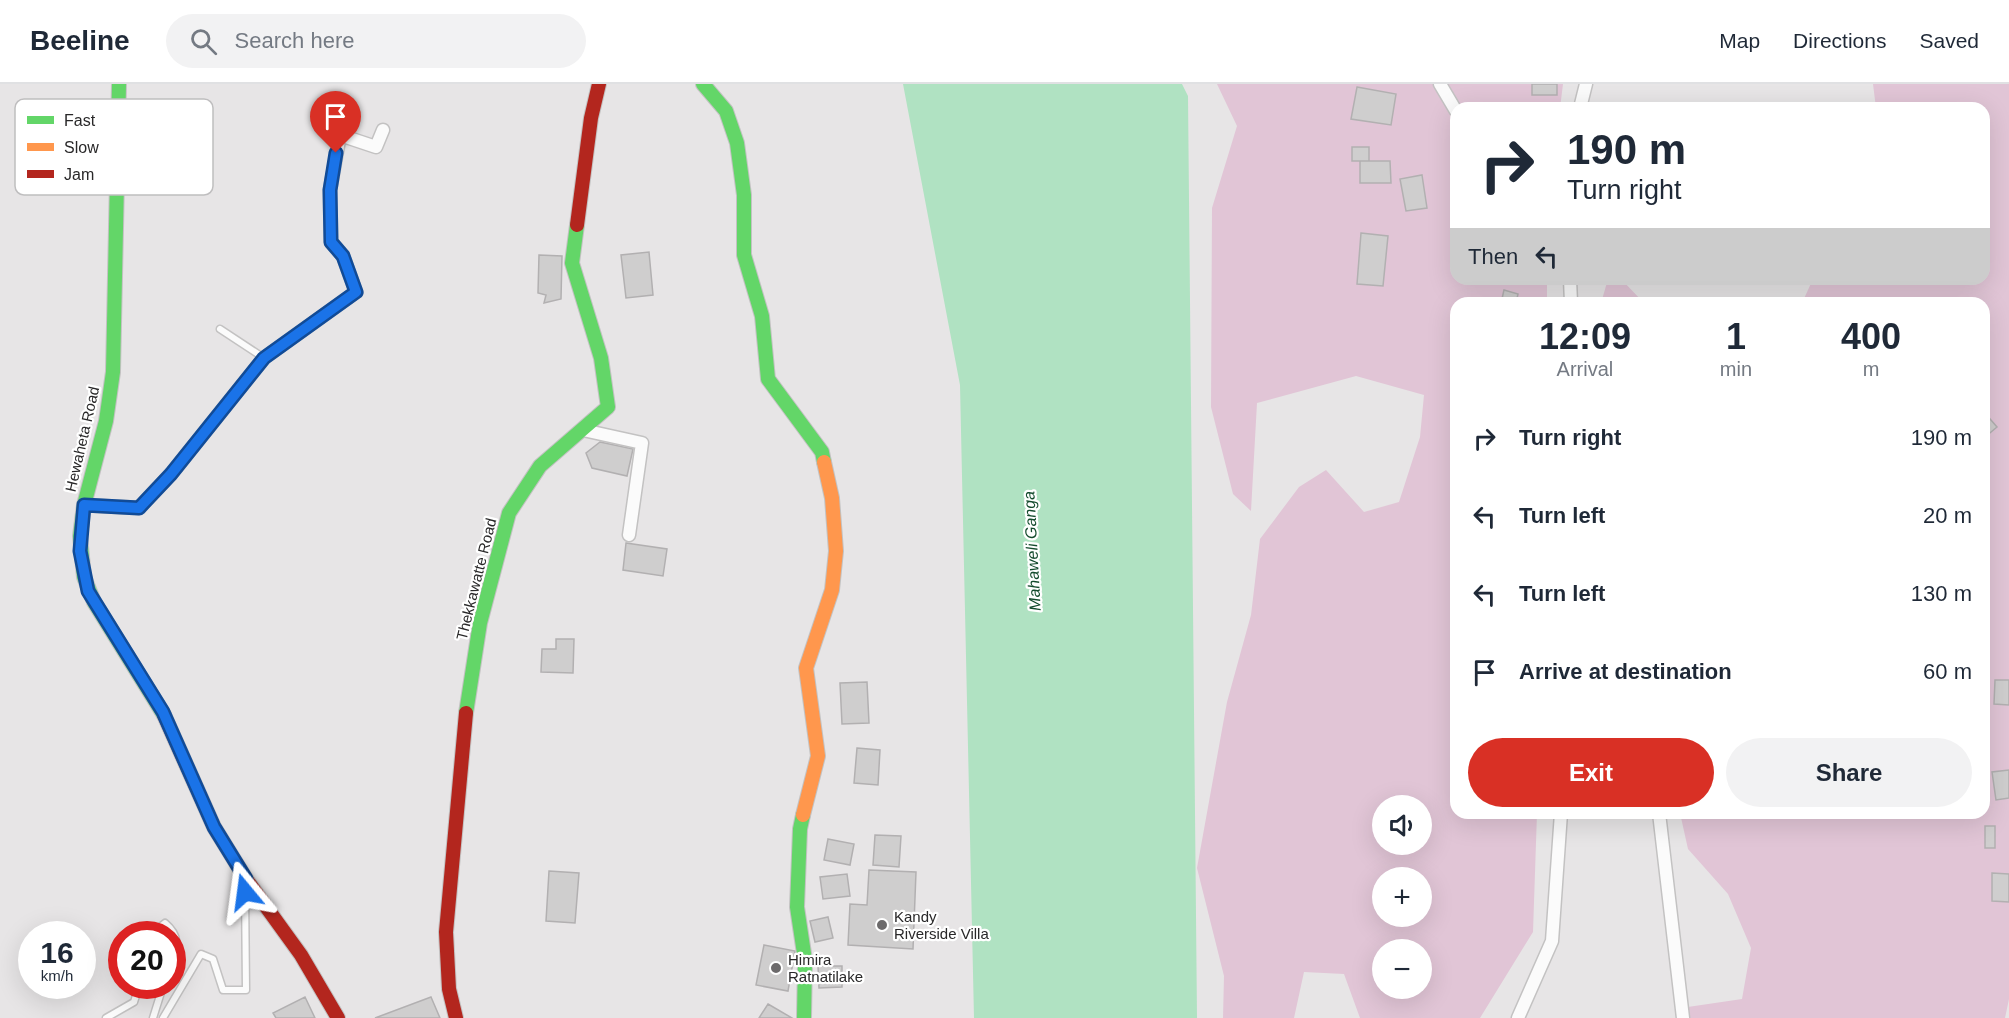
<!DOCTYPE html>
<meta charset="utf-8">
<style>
:root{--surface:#fff;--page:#f2f2f3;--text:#1f2937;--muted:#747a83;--line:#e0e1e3;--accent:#d93025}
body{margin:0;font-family:Arial,sans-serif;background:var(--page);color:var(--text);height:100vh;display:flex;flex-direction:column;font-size:22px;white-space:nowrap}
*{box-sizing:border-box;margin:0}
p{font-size:20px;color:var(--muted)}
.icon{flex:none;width:33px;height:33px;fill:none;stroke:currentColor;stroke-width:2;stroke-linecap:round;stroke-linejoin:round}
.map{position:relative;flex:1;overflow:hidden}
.panel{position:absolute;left:1450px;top:213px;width:540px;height:522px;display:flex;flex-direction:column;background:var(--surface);border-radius:18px;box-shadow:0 6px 24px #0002}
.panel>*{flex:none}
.hud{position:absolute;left:1450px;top:18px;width:540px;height:183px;border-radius:18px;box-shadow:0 6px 24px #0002;background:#fff;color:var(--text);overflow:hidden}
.tools{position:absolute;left:1372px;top:711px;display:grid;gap:12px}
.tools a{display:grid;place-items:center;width:60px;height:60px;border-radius:50%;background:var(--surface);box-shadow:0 6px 24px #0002;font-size:30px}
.speed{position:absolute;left:18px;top:837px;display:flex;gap:12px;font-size:30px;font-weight:700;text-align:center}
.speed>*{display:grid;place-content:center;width:78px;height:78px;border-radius:50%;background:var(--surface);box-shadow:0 6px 24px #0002;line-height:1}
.speed small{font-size:15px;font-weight:400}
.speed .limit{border:9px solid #d22;background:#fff;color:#111}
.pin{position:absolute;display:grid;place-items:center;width:51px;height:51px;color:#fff;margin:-62px -26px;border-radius:50% 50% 50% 0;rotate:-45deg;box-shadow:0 0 6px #0007}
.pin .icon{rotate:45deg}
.me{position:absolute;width:66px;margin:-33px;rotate:344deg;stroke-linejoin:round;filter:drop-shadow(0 0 4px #0008)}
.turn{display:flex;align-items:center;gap:21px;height:126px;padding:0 18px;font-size:27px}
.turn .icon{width:78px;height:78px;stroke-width:2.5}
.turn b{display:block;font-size:42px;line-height:51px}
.then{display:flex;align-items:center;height:57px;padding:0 18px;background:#0003;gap:12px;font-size:22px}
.eta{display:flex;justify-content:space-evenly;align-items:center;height:102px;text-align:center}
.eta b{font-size:36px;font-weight:700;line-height:42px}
.action{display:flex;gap:12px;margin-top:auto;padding:12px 18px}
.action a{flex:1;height:69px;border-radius:36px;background:var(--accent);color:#fff;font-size:24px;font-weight:700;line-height:69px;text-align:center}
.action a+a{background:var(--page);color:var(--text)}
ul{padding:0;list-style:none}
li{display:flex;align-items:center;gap:18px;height:78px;padding:0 18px}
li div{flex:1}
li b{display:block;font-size:22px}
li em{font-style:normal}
header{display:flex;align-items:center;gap:36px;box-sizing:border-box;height:84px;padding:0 30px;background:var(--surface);border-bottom:2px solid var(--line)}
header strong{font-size:28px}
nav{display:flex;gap:33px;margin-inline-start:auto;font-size:21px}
.search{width:420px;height:54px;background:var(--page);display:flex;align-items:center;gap:15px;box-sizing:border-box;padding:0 21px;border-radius:33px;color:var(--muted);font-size:22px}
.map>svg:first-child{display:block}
.green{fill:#e1c5d6;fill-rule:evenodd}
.water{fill:#b0e2c2}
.building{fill:#cfcece;stroke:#b2b0b1;stroke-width:1.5}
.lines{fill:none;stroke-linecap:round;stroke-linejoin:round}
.lane-casing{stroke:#c3c2c2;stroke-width:9}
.street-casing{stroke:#c3c2c2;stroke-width:15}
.fast-casing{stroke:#c3c2c2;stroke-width:16}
.slow-casing{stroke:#c3c2c2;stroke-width:16}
.jam-casing{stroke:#c3c2c2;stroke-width:16}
.lane{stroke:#fbfbfb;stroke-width:6}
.street{stroke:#fbfbfb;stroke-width:12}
.fast{stroke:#63d668;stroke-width:14}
.slow{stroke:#ff974d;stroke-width:14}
.jam{stroke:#b3261e;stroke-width:14}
.route-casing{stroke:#114b97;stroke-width:15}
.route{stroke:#1a73e8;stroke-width:10}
.poi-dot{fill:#6c6a6b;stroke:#fff;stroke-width:2}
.labels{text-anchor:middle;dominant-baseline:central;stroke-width:4.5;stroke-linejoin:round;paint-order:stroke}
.street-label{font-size:15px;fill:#292829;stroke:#fff}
.poi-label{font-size:15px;fill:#292829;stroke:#fff;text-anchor:start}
.water-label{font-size:16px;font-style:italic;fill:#144b2d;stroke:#fff}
.key{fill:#fff;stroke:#bfbebf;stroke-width:1.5}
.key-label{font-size:16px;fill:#292829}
</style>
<header>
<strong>Beeline</strong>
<div class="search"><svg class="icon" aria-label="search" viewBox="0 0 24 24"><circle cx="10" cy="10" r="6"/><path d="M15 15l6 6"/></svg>Search here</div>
<nav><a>Map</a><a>Directions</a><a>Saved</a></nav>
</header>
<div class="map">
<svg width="2009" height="934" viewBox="0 0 2009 934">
<rect width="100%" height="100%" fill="#e7e5e6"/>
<path class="green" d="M 1217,0 L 1563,0 L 1560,24 L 1456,24 L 1456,195 L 1547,195 L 1547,219 L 1456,219 L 1456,729 L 1537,729 L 1533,848 L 1480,934 L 1360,934 L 1344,890 L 1304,888 L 1294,934 L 1223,934 L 1224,892 L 1197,784 L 1227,618 L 1251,531 L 1260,455 L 1299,403 L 1326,386 L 1364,428 L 1399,418 L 1420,353 L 1424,311 L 1356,292 L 1257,319 L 1251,427 L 1233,410 L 1211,323 L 1212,124 L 1237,42 ZM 1383,722 L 1422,722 L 1422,760 L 1383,760 ZM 1383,794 L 1422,794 L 1422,832 L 1383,832 ZM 1383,866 L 1422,866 L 1422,904 L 1383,904 Z
M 1873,0 L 2009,0 L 2009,915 L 2005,934 L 1683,934 L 1681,924 L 1742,915 L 1751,864 L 1728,810 L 1688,765 L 1680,729 L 1984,729 L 1984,219 L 1802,219 L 1813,195 L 1984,195 L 1984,24 L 1876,24 Z
M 1608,195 L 1621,195 L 1644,219 L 1601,219 Z"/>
<path class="water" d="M 903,0 L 1182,0 L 1188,12 L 1197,934 L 974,934 L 960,301 Z"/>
<path class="building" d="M 1532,0 L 1557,0 L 1557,11 L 1532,11 Z
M 1357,3 L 1396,10 L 1391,41 L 1351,35 Z
M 1352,63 L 1369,63 L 1369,77 L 1352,77 Z
M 1360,77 L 1390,77 L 1391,99 L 1360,99 Z
M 1422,91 L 1427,124 L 1406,127 L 1400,95 Z
M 1361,149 L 1388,152 L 1383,202 L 1357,200 Z
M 649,168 L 653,211 L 626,214 L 621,171 Z
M 539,171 L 562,172 L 561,215 L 544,219 L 546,211 L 538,209 Z
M 1504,206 L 1518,210 L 1516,219 L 1501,219 Z
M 1984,328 L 1997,343 L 1984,354 Z
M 600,358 L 633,365 L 627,392 L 592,384 L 586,369 Z
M 626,459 L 667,465 L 663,492 L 623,486 Z
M 556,555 L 574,555 L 573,589 L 541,588 L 542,565 L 556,565 Z
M 1995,596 L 2009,596 L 2009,621 L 1994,620 Z
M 867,598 L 869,639 L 842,640 L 840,599 Z
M 857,664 L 880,666 L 878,701 L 854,699 Z
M 2009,686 L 2009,714 L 1996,716 L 1992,688 Z
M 1985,742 L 1995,742 L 1995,764 L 1985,764 Z
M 875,751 L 901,752 L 899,783 L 873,781 Z
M 828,755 L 854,760 L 850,781 L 824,776 Z
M 869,786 L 916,788 L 913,865 L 848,861 L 850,820 L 867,821 Z
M 549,787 L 579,789 L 575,839 L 546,837 Z
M 1992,789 L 2009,790 L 2009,818 L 1992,817 Z
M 847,790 L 850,812 L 823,815 L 820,793 Z
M 828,833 L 833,854 L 815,858 L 810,837 Z
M 764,861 L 795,867 L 788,907 L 756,901 Z
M 818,882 L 842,882 L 842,903 L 819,904 Z
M 305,913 L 315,934 L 276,934 L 273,929 Z
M 431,913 L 440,934 L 375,934 Z
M 768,920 L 792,934 L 759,934 Z"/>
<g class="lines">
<defs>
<path id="lane" d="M 220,245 L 264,274
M 157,850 L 160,843 L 165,839 C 179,851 179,863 172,879
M 106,934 L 134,918 L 139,902
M 153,934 L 163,902
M 163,934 L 201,870 L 213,875 L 223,906 L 246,906 L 245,804"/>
<path id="street" d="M 1440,0 L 1456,27
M 1580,24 L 1586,0
M 1570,195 L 1571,219
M 583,346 L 642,359 L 629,451
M 84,421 L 139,424 L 171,390 L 264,274 L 356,208 L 343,172 L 331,158 L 330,106 L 340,51 L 376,63 L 383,46
M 1659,729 L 1683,934
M 1518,934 L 1552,857 L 1561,729"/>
<path id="fast" d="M 119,0 L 113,288 L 106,337 L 84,421 L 80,452 L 84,493 L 94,518 L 164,631
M 703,0 L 726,27 L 737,59 L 744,111 L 744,171 L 762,232 L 768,295 L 822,368 L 824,378
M 466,629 L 480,539 L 509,429 L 540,382 L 608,323 L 601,274 L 572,179 L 577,141
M 803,731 L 800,745 L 797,823 L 805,876 L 804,934"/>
<path id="slow" d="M 803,731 L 818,672 L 806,584 L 832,506 L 836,467 L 832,414 L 824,378"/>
<path id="jam" d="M 577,141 L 591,34 L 599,0
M 164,631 L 214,743 L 246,795 L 301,871 L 338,934
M 456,934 L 449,905 L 446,848 L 466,629"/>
</defs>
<use href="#lane" class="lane-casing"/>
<use href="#street" class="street-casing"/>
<use href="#fast" class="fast-casing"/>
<use href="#slow" class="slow-casing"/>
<use href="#jam" class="jam-casing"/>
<use href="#lane" class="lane"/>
<use href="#street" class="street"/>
<use href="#fast" class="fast"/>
<use href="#slow" class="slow"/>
<use href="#jam" class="jam"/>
</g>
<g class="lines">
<defs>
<path id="route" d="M 245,808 L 246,795 L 214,743 L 163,628 L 88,507 L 80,467 L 84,421 L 139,424 L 171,390 L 264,274 L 356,208 L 343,172 L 331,158 L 330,106 L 336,69"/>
</defs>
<use href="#route" class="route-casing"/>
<use href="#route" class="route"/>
</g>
<g class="poi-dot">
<circle cx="882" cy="841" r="6"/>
<circle cx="776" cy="884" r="6"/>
</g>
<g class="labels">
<g class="street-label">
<text transform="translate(82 355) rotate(-77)">Hewaheta Road</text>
<text transform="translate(476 495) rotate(-76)">Thekkawatte Road</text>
</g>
<g class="poi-label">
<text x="894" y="832">Kandy<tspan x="894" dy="17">Riverside Villa</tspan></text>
<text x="788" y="875">Himira<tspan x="788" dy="17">Ratnatilake</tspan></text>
</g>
<g class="water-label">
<text transform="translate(1032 467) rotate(-93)">Mahaweli Ganga</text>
</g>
</g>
<rect x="15" y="15" width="198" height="96" rx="9" class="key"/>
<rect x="27" y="32" width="27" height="8" fill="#63d668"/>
<rect x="27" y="59" width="27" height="8" fill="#ff974d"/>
<rect x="27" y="86" width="27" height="8" fill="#b3261e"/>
<g class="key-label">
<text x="64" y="42">Fast</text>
<text x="64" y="69">Slow</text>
<text x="64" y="96">Jam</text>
</g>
</svg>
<div class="tools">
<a><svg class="icon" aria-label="sound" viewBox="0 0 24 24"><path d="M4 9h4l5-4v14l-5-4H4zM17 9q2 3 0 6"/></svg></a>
<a>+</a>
<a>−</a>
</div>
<div class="speed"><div>16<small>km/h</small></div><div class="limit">20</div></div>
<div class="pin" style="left:336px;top:69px;background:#d93025"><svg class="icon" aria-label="arrive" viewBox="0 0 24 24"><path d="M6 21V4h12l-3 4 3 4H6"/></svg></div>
<svg class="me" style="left:245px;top:808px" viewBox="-20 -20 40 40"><path d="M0-17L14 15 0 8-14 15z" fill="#1a73e8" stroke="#fff" stroke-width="4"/></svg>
<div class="hud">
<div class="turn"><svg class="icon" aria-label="right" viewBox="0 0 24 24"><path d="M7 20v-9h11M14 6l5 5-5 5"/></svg><div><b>190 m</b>Turn right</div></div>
<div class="then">Then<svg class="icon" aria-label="left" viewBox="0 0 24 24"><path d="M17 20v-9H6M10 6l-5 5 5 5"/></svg></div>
</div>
<section class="panel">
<div class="eta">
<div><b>12:09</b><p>Arrival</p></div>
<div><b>1</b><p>min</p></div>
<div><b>400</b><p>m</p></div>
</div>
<ul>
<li><svg class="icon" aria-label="right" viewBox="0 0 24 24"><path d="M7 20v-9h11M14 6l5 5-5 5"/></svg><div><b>Turn right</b></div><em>190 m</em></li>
<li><svg class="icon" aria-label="left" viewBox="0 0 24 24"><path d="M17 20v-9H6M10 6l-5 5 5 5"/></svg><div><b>Turn left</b></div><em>20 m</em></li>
<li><svg class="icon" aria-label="left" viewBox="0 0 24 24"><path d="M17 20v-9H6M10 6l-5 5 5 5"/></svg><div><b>Turn left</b></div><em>130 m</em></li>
<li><svg class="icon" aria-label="arrive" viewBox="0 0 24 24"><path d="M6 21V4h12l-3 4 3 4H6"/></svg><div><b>Arrive at destination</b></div><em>60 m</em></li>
</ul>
<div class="action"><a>Exit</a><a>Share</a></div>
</section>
</div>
